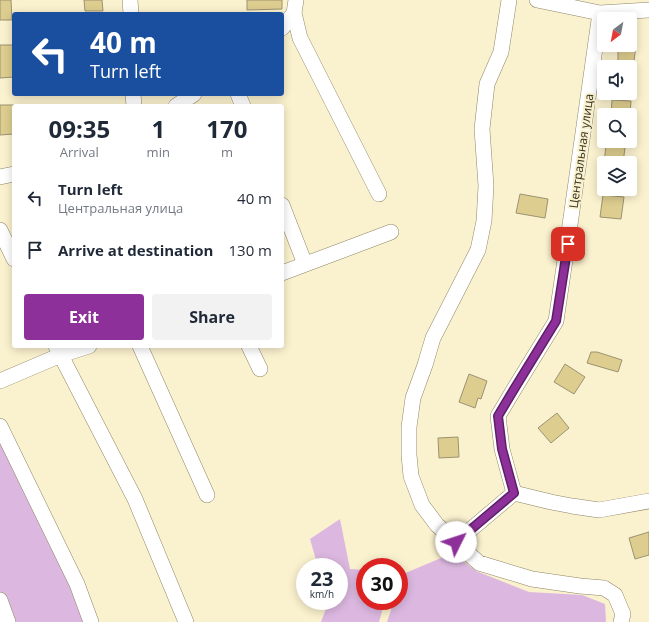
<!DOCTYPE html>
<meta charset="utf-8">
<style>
:root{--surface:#fff;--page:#f2f2f3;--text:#1f2937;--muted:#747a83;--accent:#8e309a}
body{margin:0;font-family:"Open Sans",sans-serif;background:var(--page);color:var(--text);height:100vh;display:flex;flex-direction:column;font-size:15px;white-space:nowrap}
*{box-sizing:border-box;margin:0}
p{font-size:13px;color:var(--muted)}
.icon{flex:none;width:22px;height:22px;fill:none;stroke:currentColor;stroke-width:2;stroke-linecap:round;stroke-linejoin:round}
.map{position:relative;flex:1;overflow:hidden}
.drawer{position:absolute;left:12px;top:104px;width:272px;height:244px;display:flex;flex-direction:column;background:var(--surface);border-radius:4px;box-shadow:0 2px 10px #0003}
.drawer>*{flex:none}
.hud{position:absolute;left:12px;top:12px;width:272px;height:84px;border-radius:4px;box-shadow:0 2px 10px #0003;background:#1a4fa0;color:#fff;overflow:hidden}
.needle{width:26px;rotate:212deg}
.controls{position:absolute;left:597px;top:12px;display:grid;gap:8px}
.controls a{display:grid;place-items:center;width:40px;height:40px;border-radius:4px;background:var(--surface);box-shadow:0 2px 10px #0003;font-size:20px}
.speed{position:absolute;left:296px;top:558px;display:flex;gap:8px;font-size:20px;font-weight:700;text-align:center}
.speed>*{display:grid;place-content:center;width:52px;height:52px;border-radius:50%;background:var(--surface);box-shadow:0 2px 10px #0003;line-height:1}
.speed small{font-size:10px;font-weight:400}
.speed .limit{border:6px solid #d22;background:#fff;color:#111}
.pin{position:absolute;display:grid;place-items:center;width:34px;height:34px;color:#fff;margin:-17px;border-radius:8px;box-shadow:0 2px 6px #0006}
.me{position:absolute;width:44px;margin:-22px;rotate:49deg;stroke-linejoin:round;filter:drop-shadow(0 0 3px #0008)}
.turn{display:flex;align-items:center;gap:14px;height:84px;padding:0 12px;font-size:18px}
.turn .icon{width:52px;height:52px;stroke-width:2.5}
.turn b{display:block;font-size:28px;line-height:34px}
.eta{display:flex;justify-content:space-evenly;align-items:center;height:68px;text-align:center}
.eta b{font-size:24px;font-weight:700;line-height:28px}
.primary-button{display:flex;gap:8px;margin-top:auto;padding:8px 12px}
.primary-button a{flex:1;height:46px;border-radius:4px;background:var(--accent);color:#fff;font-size:16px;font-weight:700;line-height:46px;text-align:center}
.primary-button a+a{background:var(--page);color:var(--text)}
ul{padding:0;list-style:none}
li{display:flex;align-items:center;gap:12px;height:52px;padding:0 12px}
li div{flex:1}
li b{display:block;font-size:15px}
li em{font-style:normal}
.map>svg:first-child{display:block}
.green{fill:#dcb8e0}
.building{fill:#ddcd8f;stroke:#9b9372}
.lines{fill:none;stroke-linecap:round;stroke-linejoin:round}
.minor-casing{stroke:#8e8666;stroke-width:16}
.minor{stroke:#fff;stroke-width:15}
.route-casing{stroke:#5c1f64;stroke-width:10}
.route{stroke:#8e309a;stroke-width:7}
.labels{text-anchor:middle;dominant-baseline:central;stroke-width:4;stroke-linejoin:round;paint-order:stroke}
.street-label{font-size:12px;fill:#343023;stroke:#faf1ce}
</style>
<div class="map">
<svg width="649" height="622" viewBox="0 0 649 622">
<rect width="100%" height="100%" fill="#faf1ce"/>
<path class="green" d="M 0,426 L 91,622 L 0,622 Z
M 340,519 L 350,569 L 365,570 L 365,601 L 385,601 L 379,622 L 321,622 L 327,606 L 326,601 L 339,601 L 339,567 L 318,567 L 310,539 Z
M 453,553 L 476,571 L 529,592 L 582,595 L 605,604 L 606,622 L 387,622 L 394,601 L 399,601 L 399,587 L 403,574 Z"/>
<path class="building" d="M 0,0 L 11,0 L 12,20 L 0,20 Z
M 84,0 L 102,0 L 103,11 L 85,11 Z
M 247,0 L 282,0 L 282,9 L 247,10 Z
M 0,45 L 14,45 L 14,77 L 0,78 Z
M 618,45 L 636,45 L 634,61 L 618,61 Z
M 612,100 L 631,101 L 630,115 L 611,115 Z
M 0,105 L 14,105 L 14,134 L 0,135 Z
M 606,145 L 625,148 L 623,163 L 604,163 Z
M 520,194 L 548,199 L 545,218 L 516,213 Z
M 603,195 L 624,197 L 621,219 L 600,217 Z
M 591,352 L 597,352 L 622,360 L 618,372 L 587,363 Z
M 565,364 L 585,377 L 574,394 L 554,382 Z
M 469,374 L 487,381 L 481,399 L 478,398 L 475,408 L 459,402 Z
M 557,413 L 569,428 L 551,443 L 538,428 Z
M 458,437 L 459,457 L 439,458 L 438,438 Z
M 649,532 L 649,555 L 635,559 L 629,538 Z"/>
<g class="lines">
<defs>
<path id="minor" d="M 130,0 L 131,14
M 296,0 L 294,13 L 300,38 L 379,194
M 509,0 L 501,52 L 487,84 L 482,129 L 486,186 L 484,221 L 478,250 L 433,338 L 425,365 L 413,398 L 409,427 L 409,455 L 411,476 L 422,505 L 437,525 L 479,563 L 532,579 L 580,586 L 604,588 L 615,595 L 623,614 L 621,622
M 537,0 L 600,13 L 649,10
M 600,13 L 565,260 L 556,321 L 516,386 L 498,416 L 502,449 L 514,493 L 551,502 L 572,506 L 599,510 L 649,501
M 282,28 L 294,13
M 133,94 L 134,106
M 238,94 L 243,106
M 176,106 L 194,94
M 0,177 L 14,174
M 282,205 L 305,264
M 0,230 L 14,259
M 282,273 L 391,232
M 56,346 L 135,499 L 186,622
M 140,346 L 207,495
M 249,346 L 260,369
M 0,381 L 61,355 L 89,346
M 0,426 L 77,584 L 91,622
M 456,542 L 514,493
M 0,600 L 8,622"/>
</defs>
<use href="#minor" class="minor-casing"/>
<use href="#minor" class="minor"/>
</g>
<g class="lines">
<defs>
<path id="route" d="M 456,542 L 514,493 L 502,449 L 498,416 L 516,386 L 556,321 L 568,244"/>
</defs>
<use href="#route" class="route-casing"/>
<use href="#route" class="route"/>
</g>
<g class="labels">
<g class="street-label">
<text transform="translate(581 151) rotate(-82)">Центральная улица</text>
</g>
</g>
</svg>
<div class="controls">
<a><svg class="needle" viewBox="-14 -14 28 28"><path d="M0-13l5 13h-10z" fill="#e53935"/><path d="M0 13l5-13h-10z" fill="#747a83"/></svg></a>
<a><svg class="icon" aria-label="sound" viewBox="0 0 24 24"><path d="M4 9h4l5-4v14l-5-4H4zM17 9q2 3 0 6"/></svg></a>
<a><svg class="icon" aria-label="search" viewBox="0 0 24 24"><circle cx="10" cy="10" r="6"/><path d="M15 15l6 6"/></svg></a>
<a><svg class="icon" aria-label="layers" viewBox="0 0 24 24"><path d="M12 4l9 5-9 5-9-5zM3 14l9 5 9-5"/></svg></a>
</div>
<div class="speed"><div>23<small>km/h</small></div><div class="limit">30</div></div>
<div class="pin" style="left:568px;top:244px;background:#d93025"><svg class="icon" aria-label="arrive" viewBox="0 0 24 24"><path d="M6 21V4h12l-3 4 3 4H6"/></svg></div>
<svg class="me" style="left:456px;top:542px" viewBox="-20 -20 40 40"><circle r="19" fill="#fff"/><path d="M0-13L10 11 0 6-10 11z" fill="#8e309a"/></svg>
<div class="hud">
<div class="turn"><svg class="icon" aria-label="left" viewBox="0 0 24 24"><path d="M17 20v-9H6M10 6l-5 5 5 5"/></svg><div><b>40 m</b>Turn left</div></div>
</div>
<section class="drawer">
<div class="eta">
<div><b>09:35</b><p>Arrival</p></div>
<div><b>1</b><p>min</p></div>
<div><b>170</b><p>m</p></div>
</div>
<ul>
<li><svg class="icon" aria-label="left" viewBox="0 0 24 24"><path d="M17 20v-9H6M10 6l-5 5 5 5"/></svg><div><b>Turn left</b><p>Центральная улица</p></div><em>40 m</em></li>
<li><svg class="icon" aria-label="arrive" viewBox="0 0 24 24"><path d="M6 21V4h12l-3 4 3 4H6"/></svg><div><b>Arrive at destination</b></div><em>130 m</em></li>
</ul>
<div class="primary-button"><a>Exit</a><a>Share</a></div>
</section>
</div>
